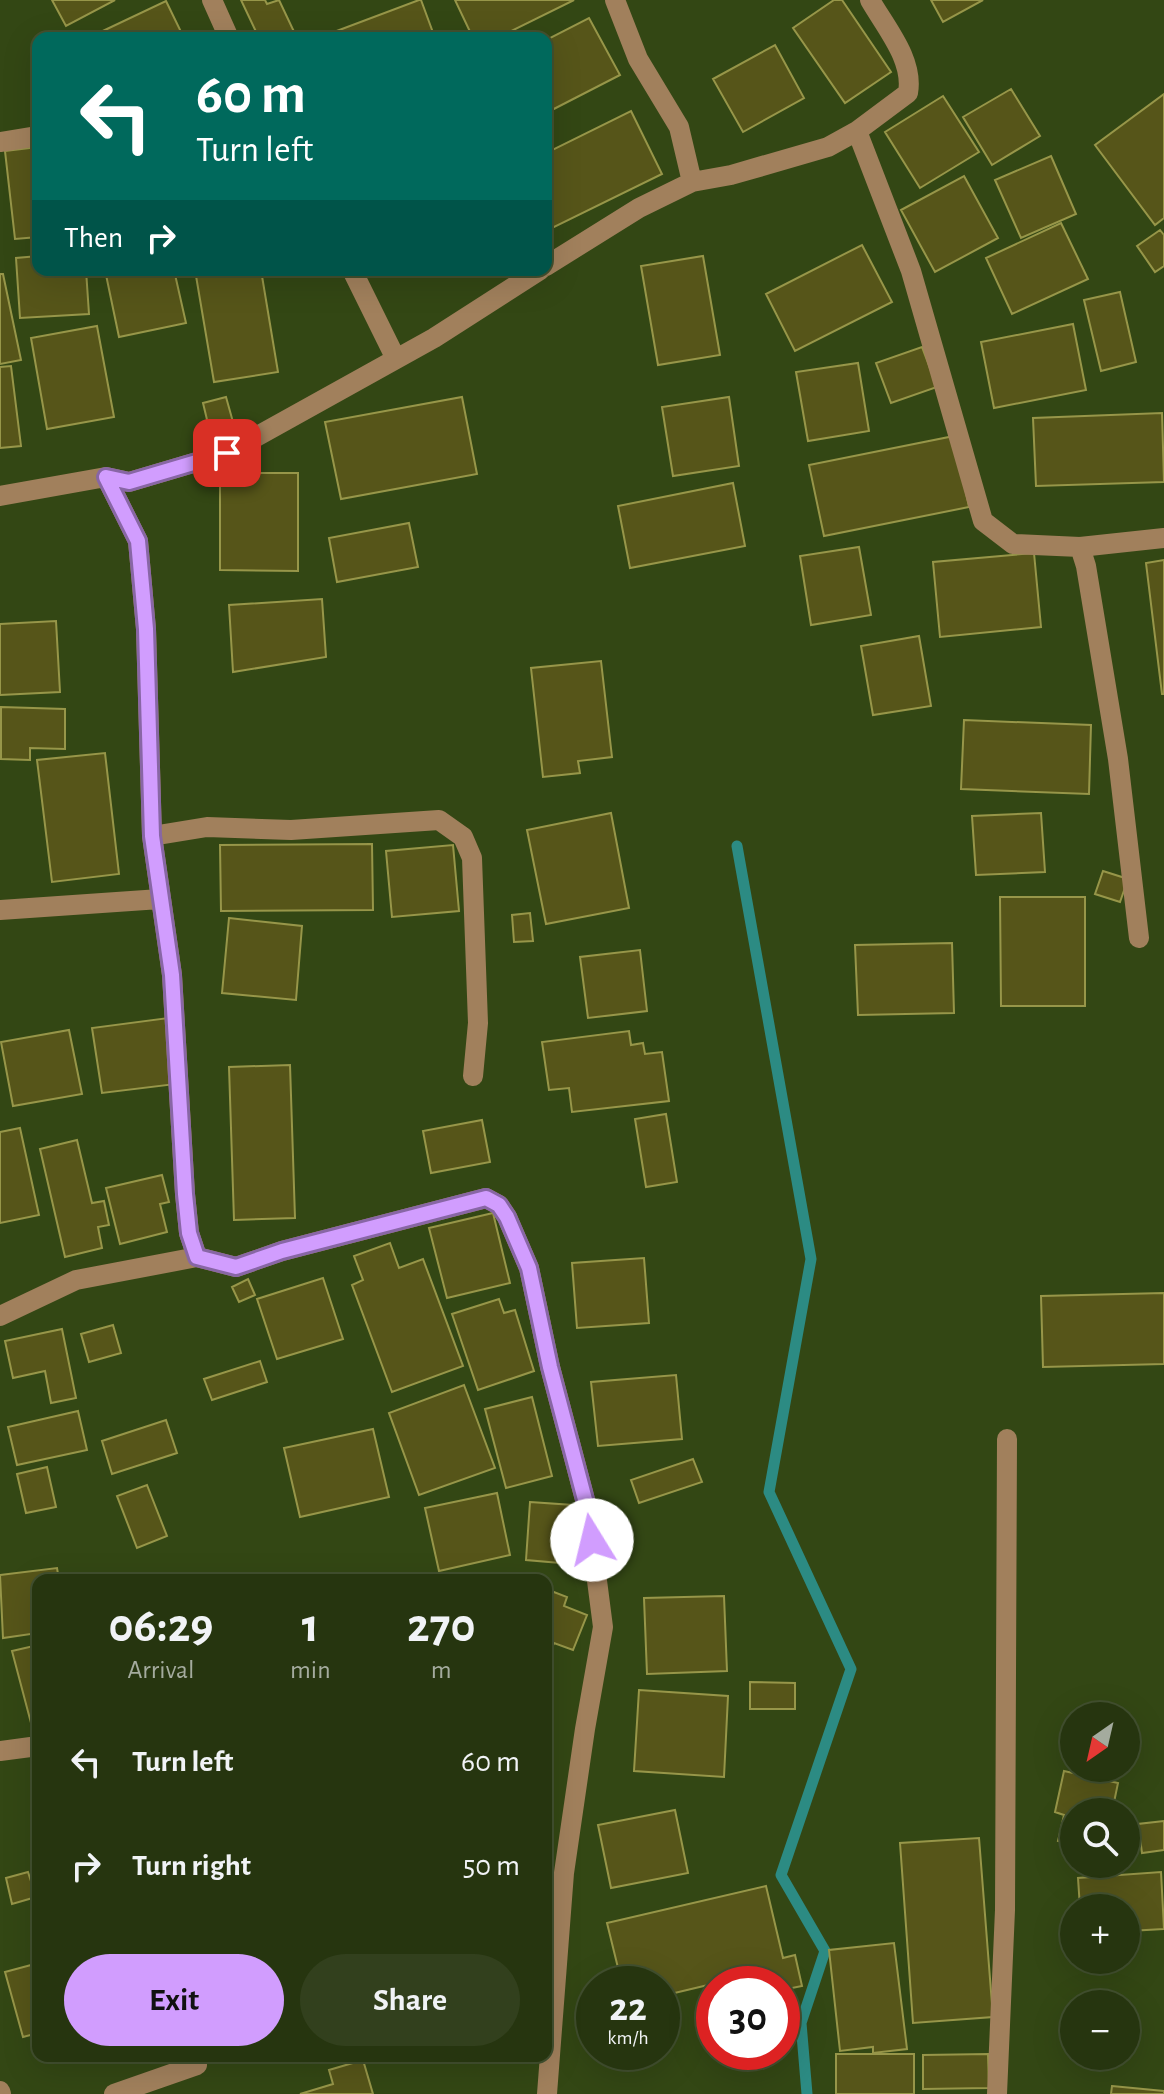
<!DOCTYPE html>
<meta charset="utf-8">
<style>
:root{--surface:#26350f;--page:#32401d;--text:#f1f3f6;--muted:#a4ab9e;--line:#42502f;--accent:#d19dfe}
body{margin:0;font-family:"Alegreya Sans",sans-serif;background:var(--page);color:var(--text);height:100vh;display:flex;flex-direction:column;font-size:30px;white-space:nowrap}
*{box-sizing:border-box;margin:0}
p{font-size:26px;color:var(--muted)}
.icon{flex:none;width:44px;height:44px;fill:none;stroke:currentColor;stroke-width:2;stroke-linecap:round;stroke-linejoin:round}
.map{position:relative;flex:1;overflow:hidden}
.details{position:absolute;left:32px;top:1574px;width:520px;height:488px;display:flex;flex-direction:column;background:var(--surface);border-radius:16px;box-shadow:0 8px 32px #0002,0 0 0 2px var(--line)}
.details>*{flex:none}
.top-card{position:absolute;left:32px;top:32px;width:520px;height:244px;border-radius:16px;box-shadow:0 8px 32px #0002,0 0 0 2px var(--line);background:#00695c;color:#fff;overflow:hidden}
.needle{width:52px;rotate:214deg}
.buttons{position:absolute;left:1060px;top:1702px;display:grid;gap:16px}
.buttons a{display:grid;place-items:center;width:80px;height:80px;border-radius:50%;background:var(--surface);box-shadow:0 8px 32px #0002,0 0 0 2px var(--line);font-size:40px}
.speed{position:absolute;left:576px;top:1966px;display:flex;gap:16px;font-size:40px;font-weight:700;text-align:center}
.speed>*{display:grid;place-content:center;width:104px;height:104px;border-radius:50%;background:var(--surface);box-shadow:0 8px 32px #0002,0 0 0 2px var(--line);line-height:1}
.speed small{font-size:20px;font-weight:400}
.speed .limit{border:12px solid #d22;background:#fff;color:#111}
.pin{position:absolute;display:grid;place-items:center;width:68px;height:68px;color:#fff;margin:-34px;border-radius:16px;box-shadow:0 4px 12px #0006}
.me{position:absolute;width:88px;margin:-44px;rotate:351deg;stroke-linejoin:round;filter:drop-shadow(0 0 6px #0008)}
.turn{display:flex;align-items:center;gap:28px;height:168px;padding:0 32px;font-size:36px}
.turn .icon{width:104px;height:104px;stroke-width:2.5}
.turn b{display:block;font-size:56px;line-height:68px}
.then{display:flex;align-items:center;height:76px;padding:0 32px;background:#0003;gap:16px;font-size:30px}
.eta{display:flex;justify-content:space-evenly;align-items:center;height:136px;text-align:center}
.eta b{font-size:48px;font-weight:700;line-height:56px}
.primary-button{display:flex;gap:16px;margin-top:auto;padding:16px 32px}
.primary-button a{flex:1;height:92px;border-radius:48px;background:var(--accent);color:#111;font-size:32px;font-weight:700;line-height:92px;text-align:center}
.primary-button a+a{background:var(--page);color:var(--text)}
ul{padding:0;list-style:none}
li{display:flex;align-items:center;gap:24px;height:104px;padding:0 32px}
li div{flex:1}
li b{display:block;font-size:30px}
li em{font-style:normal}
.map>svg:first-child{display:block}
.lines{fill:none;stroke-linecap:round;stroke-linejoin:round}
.stream{stroke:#2c8b83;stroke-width:11}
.building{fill:#565519;stroke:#979649;stroke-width:2}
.minor{stroke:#a1805c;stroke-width:20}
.route-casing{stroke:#8866a5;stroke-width:20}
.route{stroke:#d19dfe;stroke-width:14}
</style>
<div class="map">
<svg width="1164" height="2094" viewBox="0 0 1164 2094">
<rect width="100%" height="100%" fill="#334714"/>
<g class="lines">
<path class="stream" d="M 737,846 L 811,1259 L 769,1492 L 851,1669 L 781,1875 L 825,1951 L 801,2023 L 807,2094"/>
</g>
<path class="building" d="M 52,0 L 115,0 L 66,26 Z
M 241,0 L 265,0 L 267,4 L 279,0 L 297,38 L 259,38 Z
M 421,0 L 435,38 L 318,38 L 419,0 Z
M 455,0 L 574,0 L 497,38 L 473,38 Z
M 834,0 L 842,0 L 891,72 L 845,103 L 793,28 Z
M 931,0 L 983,0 L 943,22 Z
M 166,1 L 184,38 L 88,38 Z
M 589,18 L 620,75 L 546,113 L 546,40 Z
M 775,45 L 804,98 L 743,132 L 713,79 Z
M 1011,89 L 1040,136 L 992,165 L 963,117 Z
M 1164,94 L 1164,218 L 1155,225 L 1095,145 Z
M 943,96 L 979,152 L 920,188 L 885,132 Z
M 631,111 L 662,174 L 546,231 L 546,153 Z
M 38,147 L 38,237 L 15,239 L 5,151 Z
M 1051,156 L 1076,214 L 1021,238 L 995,180 Z
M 964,176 L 998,238 L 935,272 L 901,210 Z
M 1061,223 L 1088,279 L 1012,314 L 986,258 Z
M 1160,230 L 1164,235 L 1164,266 L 1155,272 L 1137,246 Z
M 862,245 L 892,302 L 795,351 L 766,294 Z
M 38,256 L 38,270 L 86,270 L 89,314 L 20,318 L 16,258 Z
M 703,256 L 720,355 L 658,365 L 641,266 Z
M 105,270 L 174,270 L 186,323 L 119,337 Z
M 195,270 L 261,270 L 278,372 L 214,382 Z
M 0,274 L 3,274 L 21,360 L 0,364 Z
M 1120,292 L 1136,362 L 1101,371 L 1084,300 Z
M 1073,324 L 1086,390 L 994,408 L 981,342 Z
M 97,326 L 114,417 L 47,429 L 31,338 Z
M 922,347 L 937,387 L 891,403 L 876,363 Z
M 858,363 L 869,431 L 808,441 L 796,372 Z
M 11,366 L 21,446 L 0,448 L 0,367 Z
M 226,397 L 233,422 L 209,428 L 203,403 Z
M 462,397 L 477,474 L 341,499 L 325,422 Z
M 729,397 L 739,466 L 673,476 L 662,407 Z
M 1162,413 L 1164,482 L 1036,486 L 1033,418 Z
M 954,436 L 969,507 L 824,536 L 809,465 Z
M 220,473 L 298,473 L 298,571 L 220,570 Z
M 733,483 L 745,546 L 630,568 L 618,506 Z
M 409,523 L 418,567 L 337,582 L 329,538 Z
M 859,547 L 871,615 L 811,625 L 800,556 Z
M 1034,553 L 1041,627 L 940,637 L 933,562 Z
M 1164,560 L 1164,694 L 1162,694 L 1146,563 Z
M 322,599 L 326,657 L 233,672 L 229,605 Z
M 56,621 L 60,692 L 0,695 L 0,624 Z
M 919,636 L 931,706 L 873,715 L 861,646 Z
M 601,661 L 612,757 L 578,761 L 580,773 L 543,777 L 531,668 Z
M 1,707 L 65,709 L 65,749 L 30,748 L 30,760 L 1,759 Z
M 964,720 L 1091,725 L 1089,794 L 961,789 Z
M 105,753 L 119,874 L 52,882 L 37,760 Z
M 611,813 L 629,908 L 546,924 L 527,830 Z
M 1041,813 L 1045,872 L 976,875 L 972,816 Z
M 372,844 L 373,910 L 221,911 L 220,845 Z
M 453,845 L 459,911 L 392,917 L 386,851 Z
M 1103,871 L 1128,879 L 1120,902 L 1095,894 Z
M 1000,897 L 1085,897 L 1085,1006 L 1001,1006 Z
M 530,913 L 533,941 L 514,942 L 512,915 Z
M 229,918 L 302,926 L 296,1000 L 222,993 Z
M 952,943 L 954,1013 L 858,1015 L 855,945 Z
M 640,950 L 647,1011 L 588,1018 L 580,957 Z
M 168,1018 L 176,1084 L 102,1093 L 92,1028 Z
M 69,1030 L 82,1094 L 13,1106 L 1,1042 Z
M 629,1031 L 631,1045 L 643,1043 L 645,1054 L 662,1052 L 669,1101 L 572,1112 L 569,1088 L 549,1090 L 542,1042 Z
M 290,1065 L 295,1218 L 234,1220 L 229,1067 Z
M 666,1114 L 677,1182 L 646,1187 L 635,1119 Z
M 482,1120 L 490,1162 L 431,1173 L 423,1131 Z
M 20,1128 L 39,1215 L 0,1223 L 0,1132 Z
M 77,1140 L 92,1203 L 104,1201 L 109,1225 L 98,1227 L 102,1248 L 65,1257 L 40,1149 Z
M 162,1175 L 169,1202 L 160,1204 L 167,1232 L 120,1244 L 106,1188 Z
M 493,1213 L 510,1283 L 447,1298 L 429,1228 Z
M 390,1243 L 399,1268 L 423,1259 L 463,1366 L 392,1392 L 352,1285 L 363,1280 L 354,1256 Z
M 644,1258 L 649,1323 L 577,1328 L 572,1263 Z
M 323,1278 L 343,1339 L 277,1359 L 257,1299 Z
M 248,1279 L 255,1295 L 239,1302 L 232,1287 Z
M 1164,1293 L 1164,1364 L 1043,1367 L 1041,1296 Z
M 499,1299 L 504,1313 L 515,1310 L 534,1371 L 478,1390 L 452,1314 Z
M 113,1325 L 121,1353 L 89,1362 L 81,1334 Z
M 62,1329 L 76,1398 L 51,1403 L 45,1371 L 13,1378 L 5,1341 Z
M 260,1361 L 267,1382 L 212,1400 L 204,1379 Z
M 676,1375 L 682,1439 L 598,1446 L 591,1382 Z
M 464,1385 L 495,1468 L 419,1495 L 389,1413 Z
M 532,1397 L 552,1476 L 506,1488 L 485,1409 Z
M 78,1411 L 87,1450 L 17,1465 L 8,1427 Z
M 166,1420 L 177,1453 L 112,1474 L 102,1441 Z
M 373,1429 L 389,1497 L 300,1517 L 284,1448 Z
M 693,1459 L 702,1482 L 639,1503 L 631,1480 Z
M 47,1467 L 56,1507 L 26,1513 L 17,1474 Z
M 147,1485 L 167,1536 L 137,1548 L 117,1496 Z
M 497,1493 L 510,1555 L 439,1571 L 425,1508 Z
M 530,1502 L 573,1505 L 571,1531 L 585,1532 L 583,1565 L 526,1560 Z
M 57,1568 L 59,1580 L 38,1580 L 38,1633 L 3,1638 L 0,1575 Z
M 546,1589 L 567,1597 L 564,1606 L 587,1615 L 573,1650 L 554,1643 L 548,1657 L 546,1656 Z
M 724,1596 L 727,1671 L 647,1674 L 644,1598 Z
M 38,1645 L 38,1722 L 31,1723 L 12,1651 Z
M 750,1682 L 795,1683 L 795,1709 L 750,1709 Z
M 639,1690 L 728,1696 L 724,1777 L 634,1771 Z
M 1064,1771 L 1118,1783 L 1112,1812 L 1074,1812 L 1074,1844 L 1058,1841 L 1064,1815 L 1055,1812 Z
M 675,1810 L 688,1873 L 611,1888 L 598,1825 Z
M 1164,1821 L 1164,1850 L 1142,1853 L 1138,1824 Z
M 979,1838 L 993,2017 L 913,2023 L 900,1843 Z
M 28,1872 L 36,1897 L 12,1904 L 6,1878 Z
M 1161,1872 L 1164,1929 L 1129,1931 L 1130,1946 L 1126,1946 L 1126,1908 L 1080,1908 L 1078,1878 Z
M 766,1886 L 783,1958 L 795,1955 L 802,1986 L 782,1990 L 782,1984 L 714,1984 L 713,2006 L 708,1985 L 662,1996 L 662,1984 L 602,1984 L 621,1980 L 607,1923 Z
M 894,1943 L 907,2049 L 873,2053 L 873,2047 L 840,2051 L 829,1950 Z
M 31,1965 L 38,1989 L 38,2033 L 23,2037 L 5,1972 Z
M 836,2054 L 914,2054 L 914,2094 L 836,2094 Z
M 988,2054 L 989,2088 L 923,2089 L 923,2055 Z
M 363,2060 L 373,2094 L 300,2094 L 333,2084 L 329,2070 Z
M 1112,2086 L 1164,2091 L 1164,2094 L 1111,2094 Z"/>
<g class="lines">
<path class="minor" d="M 212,0 L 229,38
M 615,0 L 638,59 L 679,127 L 692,182
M 857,131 L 911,271 L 983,521 L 1013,544 L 1080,547 L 1164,538
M 0,142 L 38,136
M 546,266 L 639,208 L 692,182 L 731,175 L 828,147 L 857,131 L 908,93 C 914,60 886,28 870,0
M 352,270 L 396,359
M 106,477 L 138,541 L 146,629 L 152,836 L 172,975 L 185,1194 L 189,1233 L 197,1257 L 236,1267 L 282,1251 L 486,1198 L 499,1205 L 507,1217 L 529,1268 L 550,1367 L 588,1511 L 603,1627 L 585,1729 L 564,1873 L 547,2094
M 0,496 L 106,477 L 129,482 L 227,453 L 434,338 L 540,270
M 1080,547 L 1086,566 L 1118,759 L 1139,938
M 152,836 L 207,827 L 291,830 L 439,820 L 463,837 L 472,858 L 478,1023 L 473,1076
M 0,910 L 160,899
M 0,1316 L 76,1280 L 197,1257
M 0,1751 L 38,1746
M 0,2091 L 1,2094
M 114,2094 L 197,2065
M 997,2094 L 1005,1910 L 1007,1439"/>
</g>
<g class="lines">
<defs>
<path id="route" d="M 227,453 L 129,482 L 106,477 L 138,541 L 146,629 L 152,836 L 172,975 L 185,1194 L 189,1233 L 197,1257 L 236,1267 L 282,1251 L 486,1198 L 499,1205 L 507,1217 L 529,1268 L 550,1367 L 588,1511 L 592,1540"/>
</defs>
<use href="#route" class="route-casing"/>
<use href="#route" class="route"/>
</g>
</svg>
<div class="buttons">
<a><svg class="needle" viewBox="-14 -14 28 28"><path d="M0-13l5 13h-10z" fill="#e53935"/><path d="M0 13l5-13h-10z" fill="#a4ab9e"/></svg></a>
<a><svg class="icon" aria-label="search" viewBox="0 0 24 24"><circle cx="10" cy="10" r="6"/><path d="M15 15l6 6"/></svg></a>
<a>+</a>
<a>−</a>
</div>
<div class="speed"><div>22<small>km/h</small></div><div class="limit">30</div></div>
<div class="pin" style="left:227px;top:453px;background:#d93025"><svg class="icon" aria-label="arrive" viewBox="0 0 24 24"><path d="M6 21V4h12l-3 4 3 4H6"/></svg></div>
<svg class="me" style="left:592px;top:1540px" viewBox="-20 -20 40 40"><circle r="19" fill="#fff"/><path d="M0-13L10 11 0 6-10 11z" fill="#d19dfe"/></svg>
<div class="top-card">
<div class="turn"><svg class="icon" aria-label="left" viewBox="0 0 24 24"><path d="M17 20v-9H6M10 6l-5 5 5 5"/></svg><div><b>60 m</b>Turn left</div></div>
<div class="then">Then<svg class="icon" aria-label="right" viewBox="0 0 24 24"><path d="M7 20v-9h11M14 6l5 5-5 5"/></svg></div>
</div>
<section class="details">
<div class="eta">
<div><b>06:29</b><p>Arrival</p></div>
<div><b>1</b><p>min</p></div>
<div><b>270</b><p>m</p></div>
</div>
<ul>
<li><svg class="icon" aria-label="left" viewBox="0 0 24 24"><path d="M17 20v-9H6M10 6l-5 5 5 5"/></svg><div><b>Turn left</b></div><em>60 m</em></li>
<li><svg class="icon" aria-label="right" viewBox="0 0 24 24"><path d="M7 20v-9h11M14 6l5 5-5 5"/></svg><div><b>Turn right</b></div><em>50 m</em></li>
</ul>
<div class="primary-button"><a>Exit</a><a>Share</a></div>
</section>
</div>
